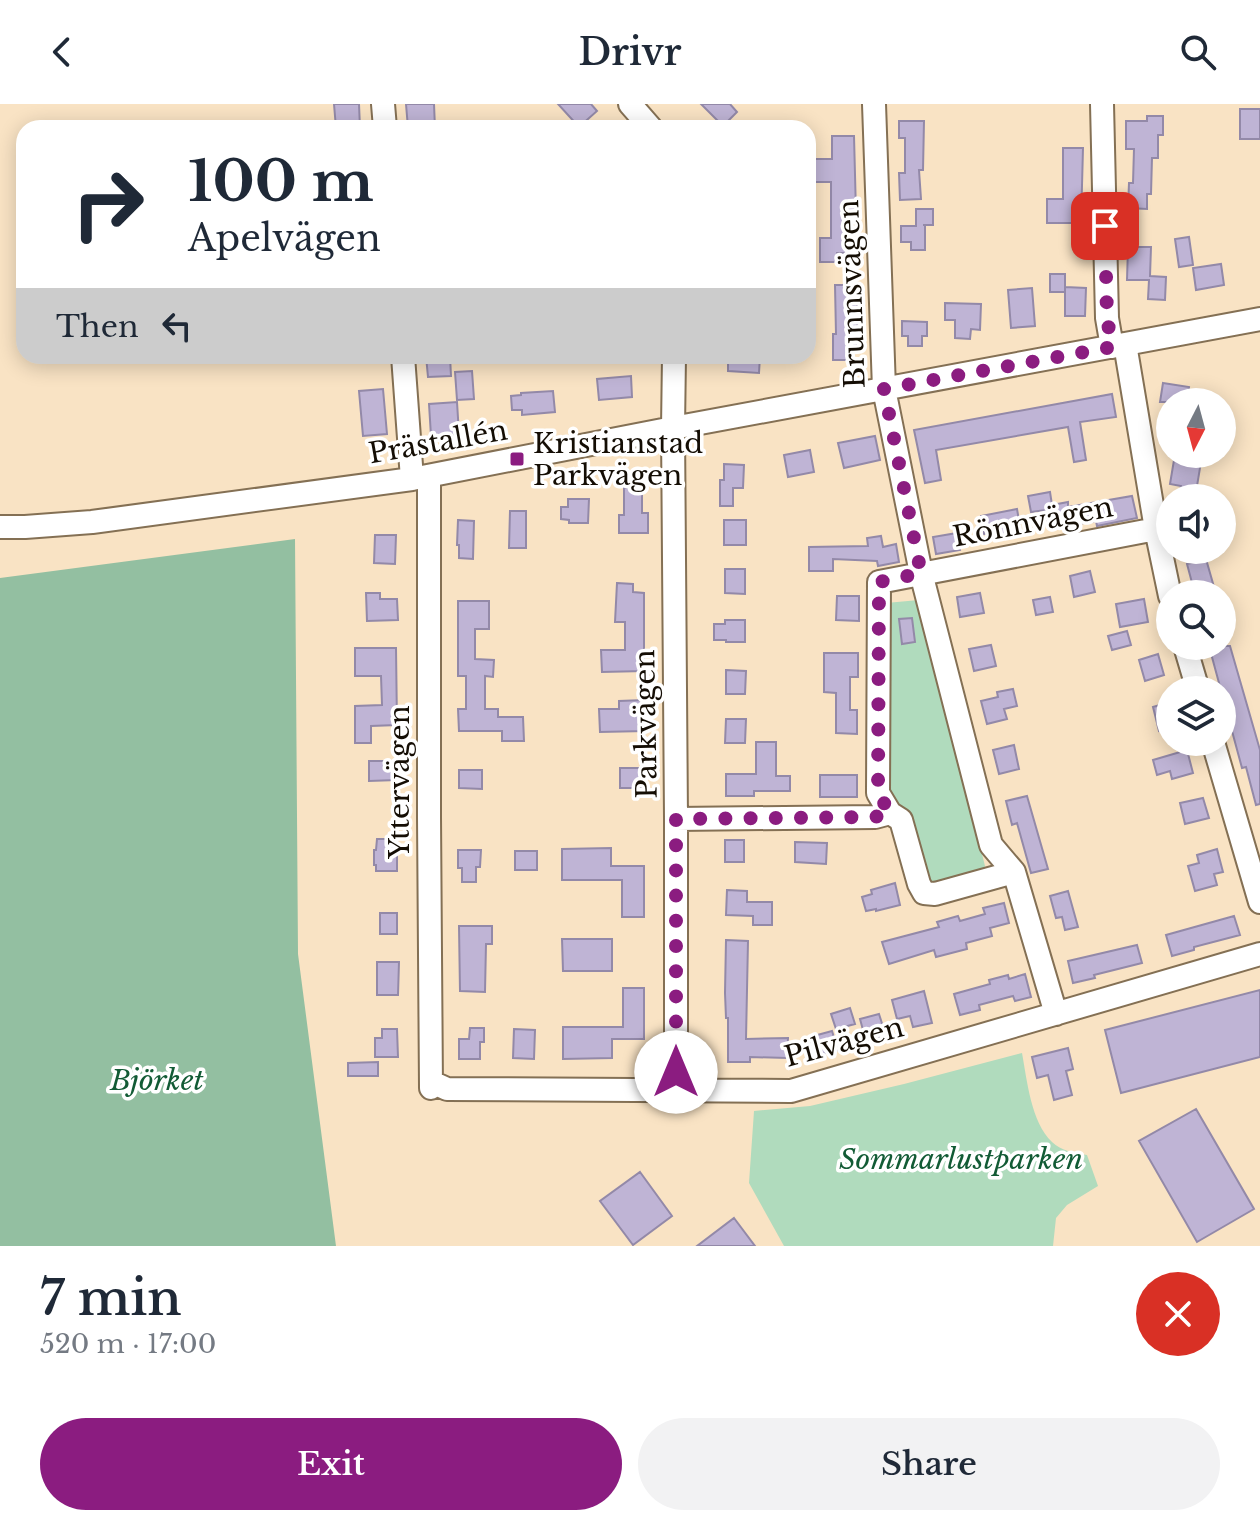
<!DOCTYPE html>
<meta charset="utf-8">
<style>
:root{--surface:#fff;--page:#f2f2f3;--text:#1f2937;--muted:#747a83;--accent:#8b1c80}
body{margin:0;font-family:"Libre Baskerville",serif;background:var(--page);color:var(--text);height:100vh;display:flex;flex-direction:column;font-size:30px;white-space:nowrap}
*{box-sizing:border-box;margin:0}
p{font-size:26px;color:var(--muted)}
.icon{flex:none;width:44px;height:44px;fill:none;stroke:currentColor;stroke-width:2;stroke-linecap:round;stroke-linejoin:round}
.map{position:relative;height:1142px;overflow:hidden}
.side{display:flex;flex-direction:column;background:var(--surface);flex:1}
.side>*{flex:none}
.guide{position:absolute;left:16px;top:16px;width:800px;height:244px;border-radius:24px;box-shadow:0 4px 20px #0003;background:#fff;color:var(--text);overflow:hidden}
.needle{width:52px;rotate:186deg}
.tools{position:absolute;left:1156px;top:284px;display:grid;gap:16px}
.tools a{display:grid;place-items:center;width:80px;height:80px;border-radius:50%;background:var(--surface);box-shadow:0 4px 20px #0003;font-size:40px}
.pin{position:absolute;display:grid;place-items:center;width:68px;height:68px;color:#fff;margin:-34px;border-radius:16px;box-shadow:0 4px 12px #0006}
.me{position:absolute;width:88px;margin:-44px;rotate:0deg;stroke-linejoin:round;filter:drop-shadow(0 0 6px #0008)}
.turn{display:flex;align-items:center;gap:28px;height:168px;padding:0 40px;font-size:36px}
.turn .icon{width:104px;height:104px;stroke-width:2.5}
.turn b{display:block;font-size:56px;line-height:68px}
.then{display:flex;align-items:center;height:76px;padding:0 40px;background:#0003;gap:16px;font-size:30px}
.round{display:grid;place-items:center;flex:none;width:84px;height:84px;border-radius:42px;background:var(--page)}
.head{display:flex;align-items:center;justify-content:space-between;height:136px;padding:0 40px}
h1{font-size:48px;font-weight:600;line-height:60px}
.action{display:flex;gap:16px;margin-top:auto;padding:16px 40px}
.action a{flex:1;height:92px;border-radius:48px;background:var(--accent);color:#fff;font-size:32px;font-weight:600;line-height:92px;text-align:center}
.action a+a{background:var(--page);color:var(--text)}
header{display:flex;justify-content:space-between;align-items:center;height:104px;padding:0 40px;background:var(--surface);font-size:36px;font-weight:600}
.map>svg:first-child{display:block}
.green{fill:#b0dbbd}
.forest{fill:#93bfa1}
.building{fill:#bfb4d5;stroke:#9389a8;stroke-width:2}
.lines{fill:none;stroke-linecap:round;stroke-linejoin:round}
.minor-casing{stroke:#847054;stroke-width:26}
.minor{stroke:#fff;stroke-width:22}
.route{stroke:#8b1c80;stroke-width:14;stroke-dasharray:0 25.2}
.poi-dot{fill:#8b1c80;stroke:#fff;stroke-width:3}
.labels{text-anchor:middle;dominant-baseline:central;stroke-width:7;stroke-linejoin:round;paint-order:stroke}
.street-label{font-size:28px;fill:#140d04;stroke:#fff}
.poi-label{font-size:28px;fill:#140d04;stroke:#fff;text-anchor:start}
.park-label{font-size:28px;font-style:italic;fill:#125b35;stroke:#fff}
</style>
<header><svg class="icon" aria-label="back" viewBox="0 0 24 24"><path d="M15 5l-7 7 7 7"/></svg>Drivr<svg class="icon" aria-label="search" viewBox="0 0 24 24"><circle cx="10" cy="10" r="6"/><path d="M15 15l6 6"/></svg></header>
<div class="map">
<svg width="1260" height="1142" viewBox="0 0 1260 1142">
<rect width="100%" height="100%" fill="#f9e3c4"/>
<path class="green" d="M 919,496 L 985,762 L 981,769 L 936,782 L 926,780 L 907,714 L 892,689 L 885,671 L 886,499 Z
M 1022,949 C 1027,976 1031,1018 1052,1038 C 1061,1047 1075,1049 1087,1051 L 1098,1082 L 1067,1101 L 1056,1114 L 1053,1142 L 784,1142 L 749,1079 L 754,1007 L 810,1002 L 904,980 Z"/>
<path class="forest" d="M 295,435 L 298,850 L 336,1142 L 0,1142 L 0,474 Z"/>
<path class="building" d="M 334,0 L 359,0 L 360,24 L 336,24 Z
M 406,0 L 434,0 L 435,24 L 408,24 Z
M 558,0 L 591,0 L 597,7 L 579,23 Z
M 701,0 L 730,0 L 737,8 L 723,22 Z
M 1240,5 L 1260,5 L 1260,35 L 1240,35 Z
M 1147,12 L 1163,12 L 1163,31 L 1158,31 L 1158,54 L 1152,54 L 1151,90 L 1147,90 L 1147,105 L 1128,104 L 1129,79 L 1133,79 L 1134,45 L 1126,45 L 1126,17 L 1147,17 Z
M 899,17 L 924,17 L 923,66 L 919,66 L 921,95 L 900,96 L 899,69 L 905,69 L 905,34 L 899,34 Z
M 832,32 L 854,32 L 856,109 L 849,109 L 848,136 L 855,136 L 855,149 L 837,149 L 837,158 L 820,158 L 820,134 L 831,134 L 831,78 L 808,78 L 808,55 L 832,55 Z
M 1063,44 L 1083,44 L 1081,119 L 1047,119 L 1047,95 L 1063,95 Z
M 916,105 L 933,105 L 933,121 L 923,121 L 925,121 L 925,146 L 911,146 L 911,138 L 901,138 L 901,122 L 916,122 Z
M 1189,133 L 1193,161 L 1179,163 L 1175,135 Z
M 1128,143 L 1151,143 L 1150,172 L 1166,173 L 1165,196 L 1148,195 L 1149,176 L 1127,176 Z
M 1221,160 L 1224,181 L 1196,186 L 1193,164 Z
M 1050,170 L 1065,170 L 1065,188 L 1050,188 Z
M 835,181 L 857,181 L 857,246 L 851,246 L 851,256 L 833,256 L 833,230 L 836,230 Z
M 1065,183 L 1086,184 L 1085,212 L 1065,212 Z
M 1032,184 L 1035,222 L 1011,224 L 1008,186 Z
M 945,199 L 981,200 L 980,226 L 971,225 L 970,235 L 955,234 L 955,216 L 945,216 Z
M 902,217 L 927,218 L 927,232 L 922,232 L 922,242 L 908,242 L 908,232 L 902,232 Z
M 426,252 L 450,252 L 451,272 L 428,273 Z
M 728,252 L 760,252 L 759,269 L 728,267 Z
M 472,267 L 474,295 L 457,296 L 455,268 Z
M 631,272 L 632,293 L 599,296 L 597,275 Z
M 1163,279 L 1189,283 L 1187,298 L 1160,298 Z
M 383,285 L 387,330 L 363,332 L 359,287 Z
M 553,287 L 555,308 L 522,311 L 522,306 L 512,306 L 511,292 L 521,291 L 521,289 Z
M 1112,290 L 1116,313 L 1080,318 L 1086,356 L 1074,358 L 1068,323 L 936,346 L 941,376 L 925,379 L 914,326 Z
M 457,298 L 459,330 L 431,332 L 429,300 Z
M 875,332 L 880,356 L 844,364 L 838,339 Z
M 810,346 L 814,368 L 788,373 L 784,351 Z
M 1175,350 L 1202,352 L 1195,394 L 1179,394 L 1181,382 L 1170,380 Z
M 724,360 L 744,361 L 743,384 L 733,384 L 733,402 L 720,402 L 720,376 L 724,376 Z
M 642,383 L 642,409 L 648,409 L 648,429 L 619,429 L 619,411 L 624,411 L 624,384 Z
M 1050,388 L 1052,401 L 1068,398 L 1068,403 L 1132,392 L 1137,414 L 1097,422 L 1096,417 L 1049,425 L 1045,406 L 1031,408 L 1028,392 Z
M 568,395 L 589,395 L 588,419 L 569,419 L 569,416 L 561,415 L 561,403 L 568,403 Z
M 1017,405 L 1021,428 L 999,432 L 998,427 L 984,430 L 981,412 Z
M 510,407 L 526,407 L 526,444 L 509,444 Z
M 458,416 L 474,417 L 473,455 L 459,454 L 459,441 L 457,441 Z
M 724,416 L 746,416 L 746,441 L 724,441 Z
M 957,429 L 960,446 L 936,450 L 933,433 Z
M 375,431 L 396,431 L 395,460 L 374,459 Z
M 881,432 L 883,443 L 896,440 L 899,458 L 878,462 L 877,457 L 833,455 L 833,467 L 809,467 L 809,443 L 868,442 L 867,434 Z
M 1206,455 L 1216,490 L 1195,490 L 1187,460 Z
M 725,465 L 745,465 L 745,490 L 725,489 Z
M 1090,467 L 1095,488 L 1074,493 L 1070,472 Z
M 617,479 L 633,480 L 633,488 L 644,489 L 644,567 L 602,568 L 601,546 L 625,546 L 625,518 L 615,518 Z
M 366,489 L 380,489 L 380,495 L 397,495 L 398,516 L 367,517 Z
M 980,489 L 984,509 L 960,513 L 957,493 Z
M 837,492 L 859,492 L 859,517 L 836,516 Z
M 1050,493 L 1053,508 L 1036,511 L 1033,496 Z
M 1144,495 L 1148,518 L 1120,523 L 1116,500 Z
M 458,497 L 489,497 L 489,525 L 475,525 L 475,555 L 494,556 L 493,573 L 485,572 L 485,605 L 498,605 L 498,613 L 523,613 L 524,637 L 502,637 L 502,627 L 459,627 L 458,605 L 466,605 L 466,572 L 458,572 Z
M 912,514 L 915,538 L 902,540 L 899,515 Z
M 725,516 L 745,516 L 745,538 L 726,538 L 726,536 L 714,536 L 714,520 L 725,520 Z
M 1127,527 L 1131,541 L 1112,546 L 1108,532 Z
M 991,541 L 996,562 L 974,567 L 969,545 Z
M 1209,542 L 1230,542 L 1260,646 L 1260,700 L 1256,701 L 1246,663 L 1242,664 Z
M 355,544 L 396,544 L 397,621 L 371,622 L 371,639 L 355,639 L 355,602 L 382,601 L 381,572 L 355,572 Z
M 824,549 L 858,549 L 858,573 L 850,573 L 850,606 L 857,606 L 857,630 L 836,629 L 836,589 L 824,588 Z
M 1158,550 L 1164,571 L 1145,577 L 1139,556 Z
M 726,566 L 746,567 L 745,590 L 726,590 Z
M 1013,585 L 1017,602 L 1004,605 L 1007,615 L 987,620 L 981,597 L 998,593 L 997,588 Z
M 644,596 L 645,627 L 600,628 L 599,605 L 619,605 L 619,597 Z
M 1170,598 L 1170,624 L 1159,627 L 1153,603 Z
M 726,615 L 746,615 L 745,639 L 725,639 Z
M 756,638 L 776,638 L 776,672 L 790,672 L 790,687 L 754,687 L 754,692 L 726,692 L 726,670 L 756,670 Z
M 1014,641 L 1019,665 L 999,670 L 993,646 Z
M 1187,646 L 1193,669 L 1172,675 L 1170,667 L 1157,671 L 1153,656 Z
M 369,657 L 397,657 L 397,676 L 369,677 Z
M 620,664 L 644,664 L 644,684 L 620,684 Z
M 459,666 L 482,666 L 482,685 L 459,684 Z
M 820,671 L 857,671 L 857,693 L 820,693 Z
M 1027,692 L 1048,765 L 1031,769 L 1017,719 L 1012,721 L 1006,697 Z
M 1203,694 L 1209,714 L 1185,720 L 1180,699 Z
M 377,735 L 397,735 L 397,767 L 376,767 L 376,761 L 374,761 L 374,746 L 376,746 Z
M 725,736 L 744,736 L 744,758 L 725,758 Z
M 795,738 L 827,739 L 826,760 L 795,758 Z
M 611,744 L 611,762 L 644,762 L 644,813 L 622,813 L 622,776 L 562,776 L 562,745 Z
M 1217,745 L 1223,768 L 1214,770 L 1217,781 L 1195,787 L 1188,762 L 1199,759 L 1197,751 Z
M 458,746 L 481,746 L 480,763 L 476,763 L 476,778 L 462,778 L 462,764 L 458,764 Z
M 515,747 L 537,747 L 537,766 L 515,766 Z
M 895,779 L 900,801 L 876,807 L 876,805 L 866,807 L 862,793 L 872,790 L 871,786 Z
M 727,786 L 747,787 L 747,798 L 772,798 L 772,821 L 753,821 L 753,812 L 726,811 Z
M 1068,787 L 1078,823 L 1065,826 L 1062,813 L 1056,814 L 1050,792 Z
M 1004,799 L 1009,819 L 990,824 L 992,832 L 966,839 L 967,845 L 936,853 L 934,846 L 889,860 L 882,838 L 939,823 L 937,818 L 958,812 L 960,817 L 985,810 L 983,804 Z
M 380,809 L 397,809 L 397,830 L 380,830 Z
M 1234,812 L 1240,831 L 1194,843 L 1194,846 L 1172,852 L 1166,831 Z
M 459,822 L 492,822 L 492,840 L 486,840 L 485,888 L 460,887 Z
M 562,835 L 612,835 L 612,867 L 563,867 Z
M 726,836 L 748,837 L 746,935 L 788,934 L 787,954 L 750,953 L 750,958 L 728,958 L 728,914 L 726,914 L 725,889 Z
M 1137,841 L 1142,859 L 1094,871 L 1095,874 L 1073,879 L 1068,857 Z
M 377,858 L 399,858 L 398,891 L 377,891 Z
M 1025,870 L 1031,893 L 1015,897 L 1013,892 L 979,901 L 980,906 L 960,911 L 954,890 L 990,880 L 989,876 L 1008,871 L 1009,875 Z
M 623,884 L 644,884 L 644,935 L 612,935 L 612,954 L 563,955 L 563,923 L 623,923 Z
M 1260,886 L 1260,953 L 1121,989 L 1105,926 Z
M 924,887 L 932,919 L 913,923 L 910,912 L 897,915 L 892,896 Z
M 850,904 L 855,920 L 836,925 L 831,910 Z
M 879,910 L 886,932 L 866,937 L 860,915 Z
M 470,924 L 484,924 L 484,938 L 480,938 L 480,955 L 459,955 L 459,935 L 469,935 Z
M 382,925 L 397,925 L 398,953 L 375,953 L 375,934 L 382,934 Z
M 514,925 L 535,926 L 534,955 L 513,954 Z
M 832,927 L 838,946 L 815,952 L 810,933 Z
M 1068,944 L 1073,965 L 1066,967 L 1072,991 L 1054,996 L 1048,971 L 1037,974 L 1032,953 Z
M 378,958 L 378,972 L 348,972 L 348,959 Z
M 1196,1005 L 1254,1105 L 1197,1138 L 1139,1037 Z
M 640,1068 L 672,1112 L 633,1141 L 600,1097 Z
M 734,1114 L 755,1142 L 697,1142 Z"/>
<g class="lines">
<defs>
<path id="minor" d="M 383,0 L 385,24
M 630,0 L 651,24
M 874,0 L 884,285 L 921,469 L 991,741 L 1014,768 L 1056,910
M 1102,0 L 1107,214 L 1112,243
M 1125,240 L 1156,425 L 1170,492
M 403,252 L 412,375
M 674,252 L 673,324 L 676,715 L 676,986
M 429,372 L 429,713 L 431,984 L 436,980 L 447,985 L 791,987 L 1260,850
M 0,423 L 25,423 L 92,418 L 412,375 L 673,324 L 1260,215
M 1185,542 L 1198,586
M 1213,638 L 1260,798
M 676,715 L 875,713 L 890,709
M 1014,768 L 935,790 L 924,789 L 919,780 L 901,716 L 890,709 L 878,689 L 879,478 L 1156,425"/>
</defs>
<use href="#minor" class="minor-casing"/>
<use href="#minor" class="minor"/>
</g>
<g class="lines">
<path class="route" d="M 676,968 L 676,715 L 875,713 L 890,709 L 878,689 L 879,478 L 921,469 L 884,285 L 1112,243 L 1107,214 L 1105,122"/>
</g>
<rect class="poi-dot" x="509" y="347" width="16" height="16" rx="4"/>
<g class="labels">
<g class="street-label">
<text transform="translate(852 190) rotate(-92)">Brunnsvägen</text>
<text transform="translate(438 338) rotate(-10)">Prästallén</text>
<text transform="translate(1033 418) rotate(-11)">Rönnvägen</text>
<text transform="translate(646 620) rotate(-91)">Parkvägen</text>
<text transform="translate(399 678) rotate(-90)">Yttervägen</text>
<text transform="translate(844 938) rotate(-15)">Pilvägen</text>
</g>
<g class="poi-label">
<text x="533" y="339">Kristianstad<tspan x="533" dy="32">Parkvägen</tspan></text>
</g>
<g class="park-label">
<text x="157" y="976">Björket</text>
<text x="961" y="1055">Sommarlustparken</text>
</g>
</g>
</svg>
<div class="tools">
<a><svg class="needle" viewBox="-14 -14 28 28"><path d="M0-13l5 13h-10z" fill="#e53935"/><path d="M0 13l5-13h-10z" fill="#747a83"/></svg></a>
<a><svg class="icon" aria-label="sound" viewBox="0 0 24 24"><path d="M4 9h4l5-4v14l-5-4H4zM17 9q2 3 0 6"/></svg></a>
<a><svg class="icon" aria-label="search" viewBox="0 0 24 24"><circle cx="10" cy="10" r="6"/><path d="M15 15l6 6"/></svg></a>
<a><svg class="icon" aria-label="layers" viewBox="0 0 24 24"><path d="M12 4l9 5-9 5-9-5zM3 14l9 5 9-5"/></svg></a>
</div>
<div class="pin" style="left:1105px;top:122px;background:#d93025"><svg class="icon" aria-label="arrive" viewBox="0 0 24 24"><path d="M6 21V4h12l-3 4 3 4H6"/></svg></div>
<svg class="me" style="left:676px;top:968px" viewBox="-20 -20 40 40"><circle r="19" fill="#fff"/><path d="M0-13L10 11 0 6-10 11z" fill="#8b1c80"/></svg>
<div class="guide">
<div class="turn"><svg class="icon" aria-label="right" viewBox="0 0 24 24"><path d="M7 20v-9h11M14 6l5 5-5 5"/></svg><div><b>100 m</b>Apelvägen</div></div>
<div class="then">Then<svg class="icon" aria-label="left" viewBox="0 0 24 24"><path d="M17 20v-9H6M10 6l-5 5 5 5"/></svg></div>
</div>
</div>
<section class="side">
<div class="head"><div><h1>7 min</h1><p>520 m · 17:00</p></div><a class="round" style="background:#d93025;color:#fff"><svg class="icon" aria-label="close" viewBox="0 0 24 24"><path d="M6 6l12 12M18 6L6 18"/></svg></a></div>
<div class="action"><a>Exit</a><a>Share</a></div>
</section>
